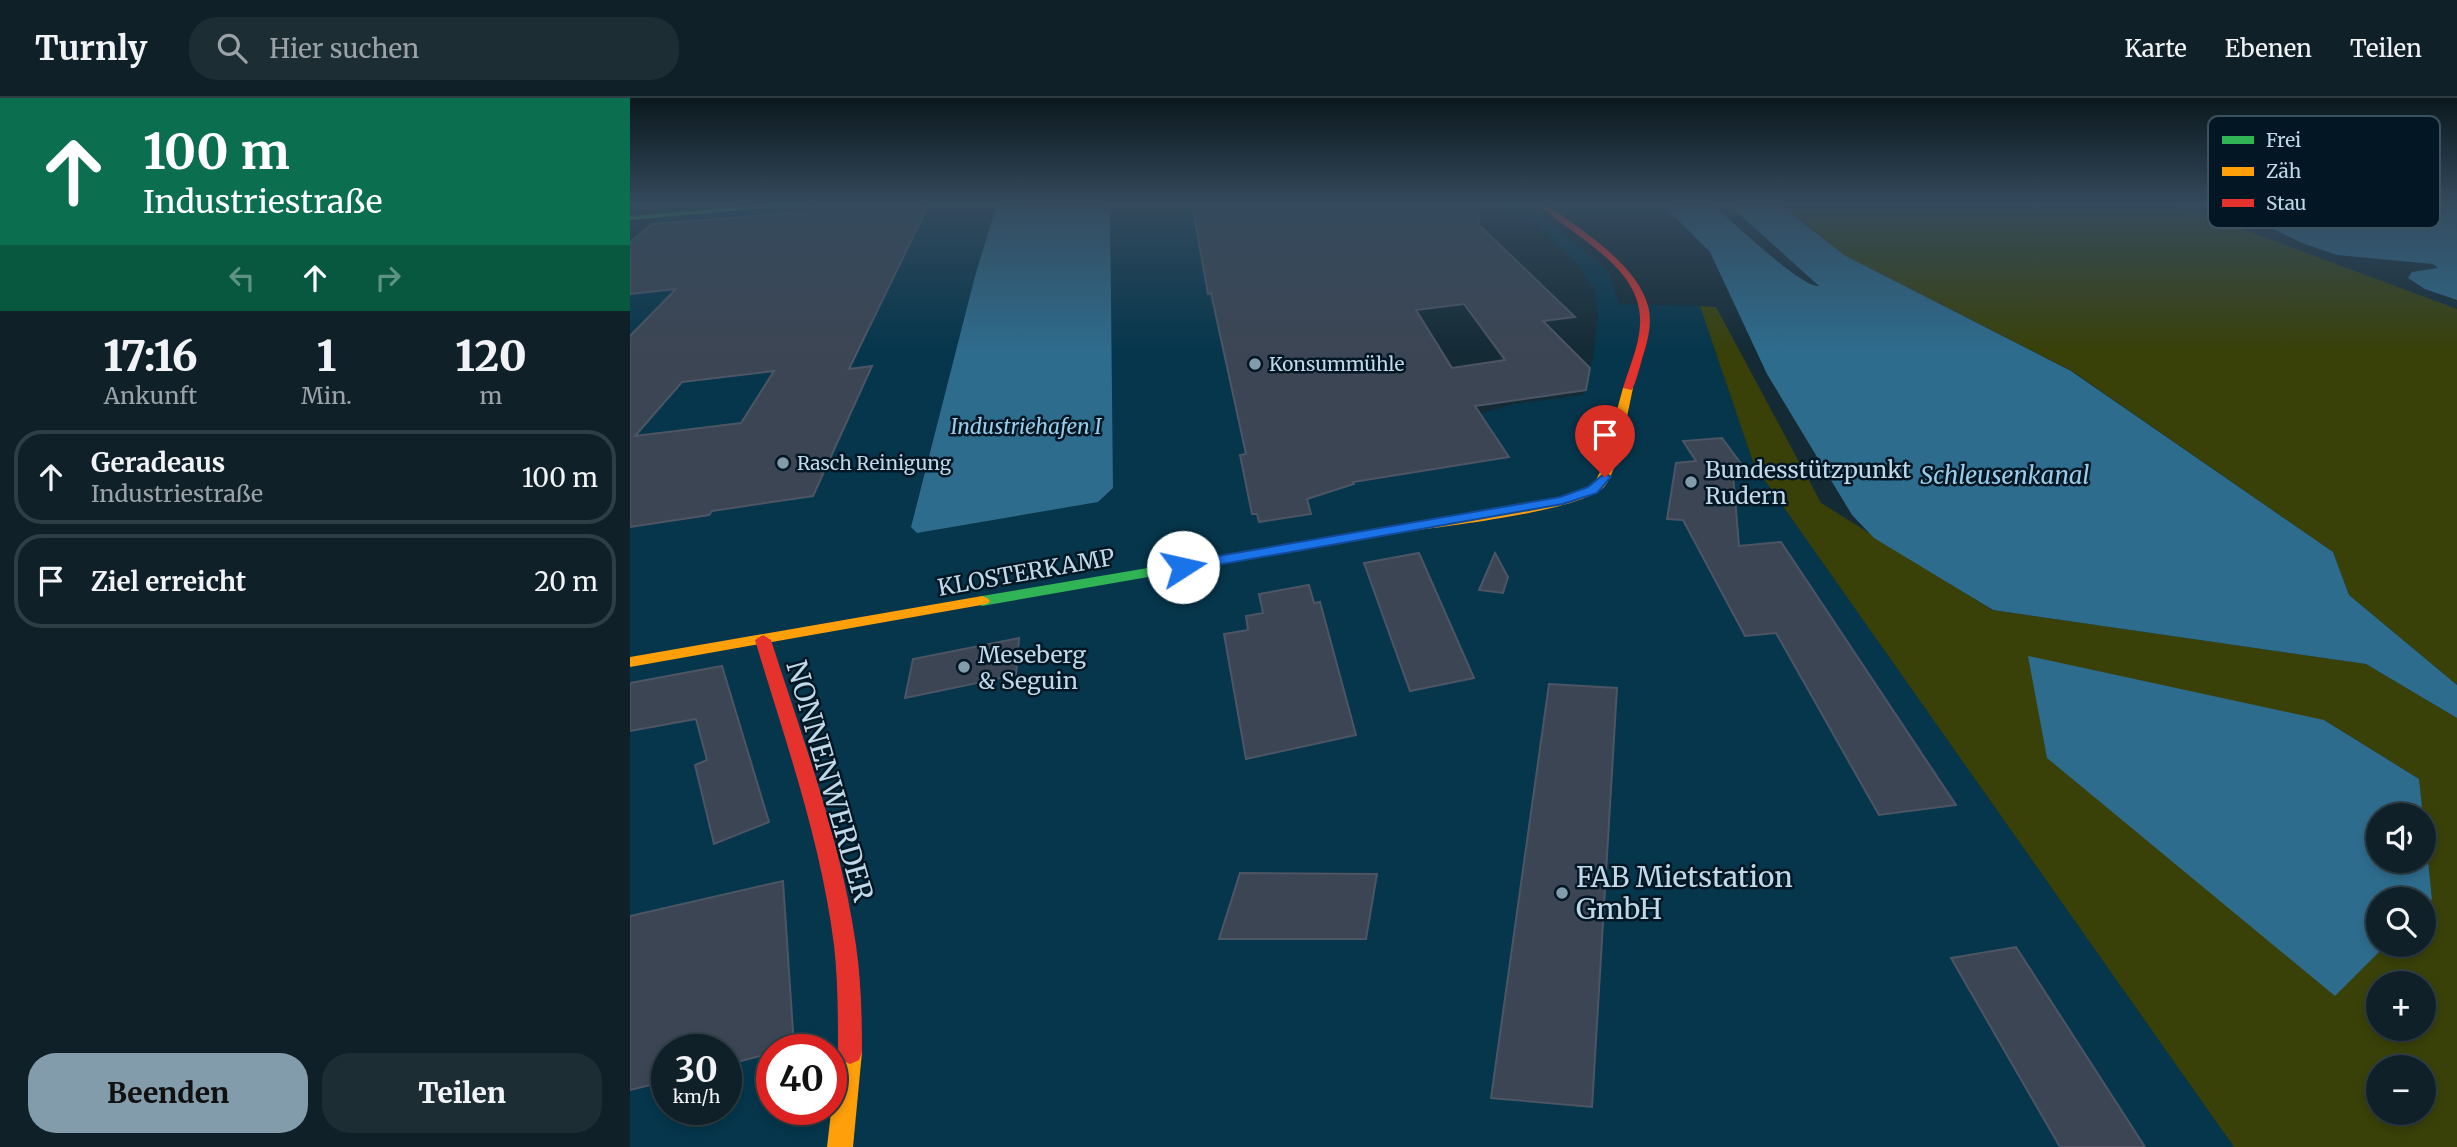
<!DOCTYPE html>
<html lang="de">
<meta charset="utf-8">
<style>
:root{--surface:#0f2028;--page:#1d2d34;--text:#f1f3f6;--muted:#9ba3a8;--line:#2f3e45;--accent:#839cab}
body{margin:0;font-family:Merriweather,serif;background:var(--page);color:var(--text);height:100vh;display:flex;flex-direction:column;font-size:26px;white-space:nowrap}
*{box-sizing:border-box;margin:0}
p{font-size:23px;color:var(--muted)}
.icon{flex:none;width:38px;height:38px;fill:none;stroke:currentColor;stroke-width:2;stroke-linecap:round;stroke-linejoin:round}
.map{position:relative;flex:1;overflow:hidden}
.drawer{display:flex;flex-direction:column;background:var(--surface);width:630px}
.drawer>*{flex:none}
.hud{background:#0b6e4f;color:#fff;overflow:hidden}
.tools{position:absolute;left:1736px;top:705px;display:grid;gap:14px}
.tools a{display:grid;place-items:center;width:70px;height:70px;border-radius:50%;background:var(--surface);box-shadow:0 4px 10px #0003,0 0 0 2px var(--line);font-size:35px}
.speed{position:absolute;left:21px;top:936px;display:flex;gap:14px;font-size:35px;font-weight:700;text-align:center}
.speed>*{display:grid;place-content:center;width:91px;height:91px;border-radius:50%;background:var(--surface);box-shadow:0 4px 10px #0003,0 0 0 2px var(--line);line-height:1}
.speed small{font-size:18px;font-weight:400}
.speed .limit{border:10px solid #d22;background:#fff;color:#111}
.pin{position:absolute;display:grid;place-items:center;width:60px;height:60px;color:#fff;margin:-72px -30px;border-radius:50% 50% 50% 0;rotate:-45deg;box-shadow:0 0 7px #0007}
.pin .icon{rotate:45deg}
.me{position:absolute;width:77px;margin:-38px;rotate:80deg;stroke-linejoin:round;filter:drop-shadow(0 0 5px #0008)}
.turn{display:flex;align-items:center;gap:24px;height:147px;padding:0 28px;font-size:32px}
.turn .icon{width:91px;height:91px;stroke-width:2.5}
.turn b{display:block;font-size:49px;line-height:60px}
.lanes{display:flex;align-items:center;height:66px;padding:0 28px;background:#0003;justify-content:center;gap:35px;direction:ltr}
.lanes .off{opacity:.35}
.eta{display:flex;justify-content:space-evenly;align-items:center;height:119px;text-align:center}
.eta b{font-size:42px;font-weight:800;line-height:49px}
.action{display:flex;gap:14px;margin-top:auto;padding:14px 28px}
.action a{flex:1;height:80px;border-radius:28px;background:var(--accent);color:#111;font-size:28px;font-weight:800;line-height:80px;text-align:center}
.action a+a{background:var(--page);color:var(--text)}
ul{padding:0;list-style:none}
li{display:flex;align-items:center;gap:21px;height:94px;margin:0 14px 10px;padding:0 14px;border:4px solid var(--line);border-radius:28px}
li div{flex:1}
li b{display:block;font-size:26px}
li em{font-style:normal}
header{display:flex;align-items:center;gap:42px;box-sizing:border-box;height:98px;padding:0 35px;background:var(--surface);border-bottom:2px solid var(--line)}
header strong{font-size:33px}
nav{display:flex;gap:38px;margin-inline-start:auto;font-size:24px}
.search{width:490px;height:63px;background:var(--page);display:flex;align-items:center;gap:18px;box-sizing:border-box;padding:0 24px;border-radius:28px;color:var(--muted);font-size:26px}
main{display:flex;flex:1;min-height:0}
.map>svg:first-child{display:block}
.built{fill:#05364c;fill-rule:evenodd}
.green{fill:#394109;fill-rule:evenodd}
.water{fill:#2e6c8d}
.building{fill:#3c4553;stroke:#4d5564;stroke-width:2;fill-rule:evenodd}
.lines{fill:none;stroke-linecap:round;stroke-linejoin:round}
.fast{fill:#30b455;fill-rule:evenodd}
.slow{fill:#ff9f0a;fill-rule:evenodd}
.jam{fill:#e5322d;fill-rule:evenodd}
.route{fill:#1a73e8;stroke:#114b97;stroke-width:2}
.poi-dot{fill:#839cab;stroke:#021723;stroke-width:2.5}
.labels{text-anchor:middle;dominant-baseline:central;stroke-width:5;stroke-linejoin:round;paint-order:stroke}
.far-poi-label{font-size:19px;fill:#bfd9ea;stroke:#021723;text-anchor:start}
.far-water-label{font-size:21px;font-style:italic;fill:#99cdec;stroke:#021723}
.poi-label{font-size:23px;fill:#bfd9ea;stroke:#021723;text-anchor:start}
.street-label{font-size:23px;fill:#bfd9ea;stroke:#021723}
.water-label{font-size:24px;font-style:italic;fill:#99cdec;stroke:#021723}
.near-street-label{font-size:28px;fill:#bfd9ea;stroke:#021723}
.near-poi-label{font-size:28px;fill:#bfd9ea;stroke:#021723;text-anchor:start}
.key{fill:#021723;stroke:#3b515f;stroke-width:2}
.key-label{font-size:19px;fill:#bfd9ea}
</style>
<header>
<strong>Turnly</strong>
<div class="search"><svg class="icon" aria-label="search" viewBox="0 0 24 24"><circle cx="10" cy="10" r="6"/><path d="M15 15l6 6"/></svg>Hier suchen</div>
<nav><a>Karte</a><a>Ebenen</a><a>Teilen</a></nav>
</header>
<main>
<section class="drawer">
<div class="hud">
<div class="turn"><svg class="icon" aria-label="ahead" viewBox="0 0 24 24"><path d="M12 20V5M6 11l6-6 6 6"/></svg><div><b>100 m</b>Industriestraße</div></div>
<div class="lanes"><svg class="icon off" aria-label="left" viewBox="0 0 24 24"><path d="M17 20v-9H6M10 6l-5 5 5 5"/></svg><svg class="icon" aria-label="ahead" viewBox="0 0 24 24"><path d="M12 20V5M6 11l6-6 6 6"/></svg><svg class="icon off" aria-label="right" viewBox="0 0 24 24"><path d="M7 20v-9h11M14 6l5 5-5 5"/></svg></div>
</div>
<div class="eta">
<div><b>17:16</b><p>Ankunft</p></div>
<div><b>1</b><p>Min.</p></div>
<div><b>120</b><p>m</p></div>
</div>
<ul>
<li><svg class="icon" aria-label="ahead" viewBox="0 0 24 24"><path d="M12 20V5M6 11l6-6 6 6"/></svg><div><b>Geradeaus</b><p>Industriestraße</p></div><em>100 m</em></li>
<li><svg class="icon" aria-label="arrive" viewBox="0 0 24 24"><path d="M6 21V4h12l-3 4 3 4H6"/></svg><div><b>Ziel erreicht</b></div><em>20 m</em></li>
</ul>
<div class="action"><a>Beenden</a><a>Teilen</a></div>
</section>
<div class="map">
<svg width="1827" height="1049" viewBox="0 0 1827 1049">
<rect width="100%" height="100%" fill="#142b36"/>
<path class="built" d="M 47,106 L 367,106 L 345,178 L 281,428 L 287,435 L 468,404 L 483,390 L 480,106 L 836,106 L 571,131 L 849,316 L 884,306 L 953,297 L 963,260 L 968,217 L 964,190 L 947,165 L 907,127 L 878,114 L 889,111 L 883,106 L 898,106 L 978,173 L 989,206 L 1070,208 L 1124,367 L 1604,1049 L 0,1049 L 0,143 ZM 37,952 L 96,952 L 96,1012 L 37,1012 ZM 142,952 L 201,952 L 201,1012 L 142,1012 Z"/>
<path class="green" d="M 1149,106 L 1545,106 L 1827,211 L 1827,587 L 1719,497 L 1703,454 L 1442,273 L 1214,157 Z
M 1070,208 L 1086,209 L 1191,405 L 1362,512 L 1736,566 L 1827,620 L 1827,1049 L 1604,1049 L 1124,367 ZM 1694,622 L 1789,681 L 1802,801 L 1794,809 L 1794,847 L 1756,847 L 1705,897 ZM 1748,886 L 1794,886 L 1794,931 L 1748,931 ZM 1748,970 L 1794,970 L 1794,1015 L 1748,1015 Z"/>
<path class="water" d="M 367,106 L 480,106 L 483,390 L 468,404 L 287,435 L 281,429 L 345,178 Z
M 1032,106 L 1082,106 C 1100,121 1171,190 1189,188 L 1098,106 L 1149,106 L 1214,157 L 1441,273 L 1703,454 L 1719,497 L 1827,587 L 1827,620 L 1736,566 L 1363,512 L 1244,440 L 1222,417 L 1137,276 L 1080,154 Z
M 1573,106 L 1827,106 L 1827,202 L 1795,191 L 1778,180 L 1782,174 L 1808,170 L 1803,166 L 1707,157 L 1672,145 L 1633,126 L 1635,121 L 1665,117 L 1659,112 Z
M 1398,558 L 1694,622 L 1789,681 L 1793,717 L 1748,718 L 1748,763 L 1794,763 L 1794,724 L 1802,801 L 1794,809 L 1794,802 L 1748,802 L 1748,847 L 1756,847 L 1705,898 L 1417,660 Z"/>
<path class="building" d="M 204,106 L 299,106 L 219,271 L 242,268 L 183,398 L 82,413 L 79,417 L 0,429 L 0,238 L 46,191 L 0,196 L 0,144 L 22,126 L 174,114 L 185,107 ZM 144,273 L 111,325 L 5,338 L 52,284 Z
M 562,106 L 848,106 L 849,127 L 945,219 L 913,223 L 960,270 L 956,292 L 845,308 L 879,359 L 723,384 L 724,386 L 677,401 L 681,416 L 629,424 L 627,416 L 622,416 L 610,357 L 616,356 L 581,195 L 578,196 ZM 834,206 L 875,262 L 822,270 L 786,212 Z
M 1092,340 L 1118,375 L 1103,376 L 1109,448 L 1151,444 L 1326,707 L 1249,717 L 1146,535 L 1115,538 L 1053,422 L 1037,421 L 1046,365 L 1066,363 L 1053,343 Z
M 789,455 L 844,580 L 780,593 L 734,465 Z
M 865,455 L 878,479 L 873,495 L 849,492 Z
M 679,487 L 684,505 L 690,504 L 726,637 L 616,661 L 594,536 L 618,532 L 616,518 L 633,515 L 629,496 Z
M 389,540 L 386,577 L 275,600 L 283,561 Z
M 92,568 L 139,724 L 84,746 L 65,667 L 77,662 L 66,621 L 0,633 L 0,585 Z
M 919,586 L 987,590 L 962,1009 L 861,1000 Z
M 610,775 L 747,776 L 736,841 L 589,841 Z
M 153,783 L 164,949 L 142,952 L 142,955 L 96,967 L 96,952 L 37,952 L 37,983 L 0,992 L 0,818 Z
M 1386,849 L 1515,1049 L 1430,1049 L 1321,860 Z"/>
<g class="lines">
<path class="fast" d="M 148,106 L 178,106 L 0,122 L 0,118 Z
M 783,425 L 788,426 L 790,429 L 788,432 L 352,508 L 344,503 L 352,498 Z"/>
<path class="slow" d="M 998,287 L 1003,290 C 998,312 988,373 975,388 C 953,413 821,427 783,433 L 776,429 L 783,425 C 817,419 945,406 965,384 C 967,381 968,377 970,374 L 993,290 Z
M 352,498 L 357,500 L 360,503 L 357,506 L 0,569 L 0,559 Z
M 220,942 L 229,946 L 232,954 L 223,1049 L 197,1049 L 208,954 L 211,946 Z"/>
<path class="jam" d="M 908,106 L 916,106 C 950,131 1007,166 1018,208 C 1023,226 1017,245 1012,261 C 1009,272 1006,283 1002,292 L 993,290 C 999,270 1009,248 1010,227 C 1014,169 943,139 908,106 Z
M 133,537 L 141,542 C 173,642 211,742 226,847 C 231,882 232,918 232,954 L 229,962 L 220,966 L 211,962 L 208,954 C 208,918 208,883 204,847 C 191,743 155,642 125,542 Z"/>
</g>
<linearGradient id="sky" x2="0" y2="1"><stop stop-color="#0b181e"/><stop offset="0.42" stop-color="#344a5d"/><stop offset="1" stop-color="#344a5d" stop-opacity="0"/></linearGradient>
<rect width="1827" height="253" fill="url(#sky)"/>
<path class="route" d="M 975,375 L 981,379 L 967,395 L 933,406 L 553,473 L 546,469 L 553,464 L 930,399 L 958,389 Z"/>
<g class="poi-dot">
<circle cx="625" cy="266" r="7"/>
<circle cx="153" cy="365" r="7"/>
<circle cx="1061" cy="384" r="7"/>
<circle cx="334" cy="569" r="7"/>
<circle cx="932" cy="795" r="7"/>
</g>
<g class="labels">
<g class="far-poi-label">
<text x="639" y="266">Konsummühle</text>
<text x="167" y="365">Rasch Reinigung</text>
</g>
<g class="far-water-label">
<text x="396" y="328">Industriehafen I</text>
</g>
<g class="poi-label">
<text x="1075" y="371">Bundesstützpunkt<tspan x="1075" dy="26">Rudern</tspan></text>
<text x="348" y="556">Meseberg<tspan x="348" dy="26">&amp; Seguin</tspan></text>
</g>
<g class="street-label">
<text transform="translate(396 474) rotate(-10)">KLOSTERKAMP</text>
</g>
<g class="water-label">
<text x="1375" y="377">Schleusenkanal</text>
</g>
<g class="near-street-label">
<text transform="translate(200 683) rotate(74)">NONNENWERDER</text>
</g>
<g class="near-poi-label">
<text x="946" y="779">FAB Mietstation<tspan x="946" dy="32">GmbH</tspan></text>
</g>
</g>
<rect x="1578" y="18" width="232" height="112" rx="10" class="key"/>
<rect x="1592" y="38" width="32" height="8" fill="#30b455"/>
<rect x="1592" y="69" width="32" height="9" fill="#ff9f0a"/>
<rect x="1592" y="101" width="32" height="8" fill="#e5322d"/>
<g class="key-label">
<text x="1636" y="49">Frei</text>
<text x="1636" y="80">Zäh</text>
<text x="1636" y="112">Stau</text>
</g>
</svg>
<div class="tools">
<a><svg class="icon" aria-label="sound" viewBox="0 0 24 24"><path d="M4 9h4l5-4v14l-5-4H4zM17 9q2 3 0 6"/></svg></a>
<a><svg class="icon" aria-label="search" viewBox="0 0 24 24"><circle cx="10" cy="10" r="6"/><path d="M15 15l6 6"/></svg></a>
<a>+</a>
<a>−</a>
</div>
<div class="speed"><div>30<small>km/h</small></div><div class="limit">40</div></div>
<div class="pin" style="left:975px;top:379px;background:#d93025"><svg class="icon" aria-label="arrive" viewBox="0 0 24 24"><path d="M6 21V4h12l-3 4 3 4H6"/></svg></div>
<svg class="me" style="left:553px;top:469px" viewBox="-20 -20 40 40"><circle r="19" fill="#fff"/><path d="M0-13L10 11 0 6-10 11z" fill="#1a73e8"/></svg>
</div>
</main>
